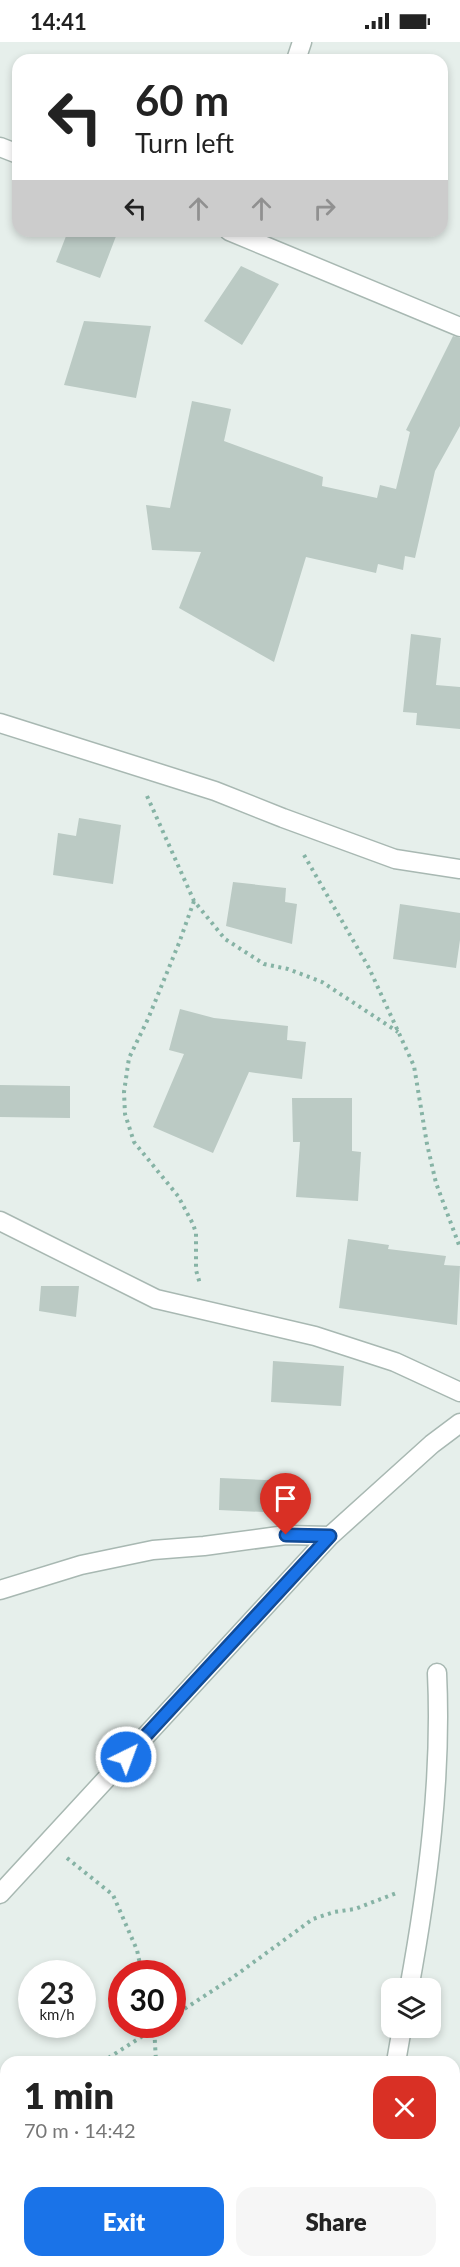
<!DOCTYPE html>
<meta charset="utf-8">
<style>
:root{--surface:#fff;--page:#f6f6f6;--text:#222;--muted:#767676;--accent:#1a73e8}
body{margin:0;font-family:Lato,sans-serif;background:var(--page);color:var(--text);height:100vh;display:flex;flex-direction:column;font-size:22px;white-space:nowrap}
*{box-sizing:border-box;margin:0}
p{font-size:20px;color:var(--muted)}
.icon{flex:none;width:33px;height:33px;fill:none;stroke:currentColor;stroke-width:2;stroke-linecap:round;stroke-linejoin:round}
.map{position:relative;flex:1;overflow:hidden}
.sheet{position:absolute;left:0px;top:2014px;width:460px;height:212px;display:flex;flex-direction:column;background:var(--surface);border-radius:18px 18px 0 0;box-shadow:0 3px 9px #0003}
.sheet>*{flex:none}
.banner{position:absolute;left:12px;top:12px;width:436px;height:183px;border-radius:18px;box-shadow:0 3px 9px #0003;background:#fff;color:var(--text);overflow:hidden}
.fabs{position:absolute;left:381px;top:1936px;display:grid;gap:12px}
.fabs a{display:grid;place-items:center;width:60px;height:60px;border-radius:12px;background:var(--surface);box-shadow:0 3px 9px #0003;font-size:30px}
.speed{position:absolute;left:18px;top:1918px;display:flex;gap:12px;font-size:30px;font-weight:700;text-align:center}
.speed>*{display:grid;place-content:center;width:78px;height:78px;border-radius:50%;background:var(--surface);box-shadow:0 3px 9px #0003;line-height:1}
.speed small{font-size:15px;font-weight:400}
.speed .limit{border:9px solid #d22;background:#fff;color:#111}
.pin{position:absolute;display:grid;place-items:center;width:51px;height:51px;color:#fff;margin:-62px -26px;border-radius:50% 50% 50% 0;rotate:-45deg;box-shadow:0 0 6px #0007}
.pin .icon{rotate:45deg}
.me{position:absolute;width:66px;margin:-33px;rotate:42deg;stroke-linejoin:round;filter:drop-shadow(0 0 4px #0008)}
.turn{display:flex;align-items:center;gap:21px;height:126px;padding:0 24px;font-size:27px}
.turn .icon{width:78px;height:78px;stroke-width:2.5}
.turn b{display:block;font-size:42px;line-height:51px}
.lanes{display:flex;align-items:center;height:57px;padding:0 24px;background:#0003;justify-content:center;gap:30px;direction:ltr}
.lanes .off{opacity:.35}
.round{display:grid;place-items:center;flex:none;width:63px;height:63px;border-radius:18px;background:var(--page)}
.summary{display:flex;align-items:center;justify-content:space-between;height:102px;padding:0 24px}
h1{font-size:36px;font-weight:800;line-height:45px}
.action{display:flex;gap:12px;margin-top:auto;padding:12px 24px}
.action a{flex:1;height:69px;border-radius:18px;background:var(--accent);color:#fff;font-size:24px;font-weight:800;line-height:69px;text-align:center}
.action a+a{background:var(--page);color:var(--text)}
.status{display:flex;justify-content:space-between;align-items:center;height:42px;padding:0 30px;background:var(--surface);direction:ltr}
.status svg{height:16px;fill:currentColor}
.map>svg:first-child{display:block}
.building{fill:#bbcac4}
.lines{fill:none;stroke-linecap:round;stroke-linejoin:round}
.minor-casing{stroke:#a8b8b2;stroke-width:21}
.path{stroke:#86b3a5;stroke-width:4;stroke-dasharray:3 4.5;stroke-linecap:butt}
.minor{stroke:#fff;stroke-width:18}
.route-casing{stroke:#114b97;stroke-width:15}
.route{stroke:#1a73e8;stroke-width:10}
</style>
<div class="status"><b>14:41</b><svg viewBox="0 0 49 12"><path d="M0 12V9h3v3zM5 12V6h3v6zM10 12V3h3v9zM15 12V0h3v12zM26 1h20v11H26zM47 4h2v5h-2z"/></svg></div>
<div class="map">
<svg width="460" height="2225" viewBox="0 0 460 2225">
<rect width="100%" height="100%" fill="#e6efeb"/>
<path class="building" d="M 68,189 L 118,189 L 100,236 L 56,220 Z
M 241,224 L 279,242 L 242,303 L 204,279 Z
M 84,279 L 151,284 L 136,356 L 64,343 Z
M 453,294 L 460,296 L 460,384 L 435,429 L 415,516 L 405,514 L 403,528 L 378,522 L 376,531 L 306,515 L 274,620 L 179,566 L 201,510 L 152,508 L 146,463 L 170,466 L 192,359 L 231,367 L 224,399 L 323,435 L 322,444 L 377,456 L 380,443 L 396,447 L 410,390 L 406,388 Z
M 411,592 L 441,596 L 436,643 L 460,645 L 460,687 L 416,683 L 417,671 L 403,670 Z
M 79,776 L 121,783 L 113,842 L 53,833 L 58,791 L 76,794 Z
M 233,840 L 286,846 L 285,860 L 297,862 L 292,902 L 226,884 Z
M 400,862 L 460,871 L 460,898 L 456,926 L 393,917 Z
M 180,967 L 214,976 L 288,984 L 287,998 L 306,1000 L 302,1037 L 249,1030 L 213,1111 L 153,1085 L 184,1012 L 169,1008 Z
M 0,1043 L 70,1044 L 70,1076 L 0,1075 Z
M 292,1056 L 352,1056 L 352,1109 L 361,1110 L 358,1159 L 296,1155 L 300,1100 L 293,1100 Z
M 348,1197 L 389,1203 L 388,1207 L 446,1214 L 444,1223 L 460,1224 L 457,1283 L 339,1266 Z
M 41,1244 L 79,1244 L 76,1275 L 39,1269 Z
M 273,1319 L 344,1324 L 341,1364 L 271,1360 Z
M 220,1436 L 287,1439 L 285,1471 L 219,1468 Z"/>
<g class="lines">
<defs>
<path id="minor" d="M 296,18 L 302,0
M 0,105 L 18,112
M 229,189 L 460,285
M 0,681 L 215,749 L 283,776 L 395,817 L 460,827
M 0,1179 L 156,1257 L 315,1294 L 395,1320 L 460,1350
M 0,1548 L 81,1523 L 153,1508 L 204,1504 L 286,1493 L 330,1494
M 0,1852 L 330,1494 L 432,1402 L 460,1381
M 409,1947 C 428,1843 442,1736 437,1631
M 396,2020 L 402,1986
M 284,2225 L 286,2220"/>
</defs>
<use href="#minor" class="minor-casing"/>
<path class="path" d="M 147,754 L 194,859 L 225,897 L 264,922 L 288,927 L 322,940 L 398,990
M 304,813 L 369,926 L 414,1024 L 427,1102 L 436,1141 L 459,1203
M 194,859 L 179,901 L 148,977 L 129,1016 L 124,1050 L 125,1072 L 134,1100 L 178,1154 L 193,1182 L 196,1191 L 196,1228 L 200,1242
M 67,1816 L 113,1853 L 137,1908 L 142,1932
M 172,1975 L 232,1936 L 313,1877 L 334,1870 L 355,1867 L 399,1850
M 154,1983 L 156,2020
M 102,2020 L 160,1983
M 0,2098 L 6,2093
M 176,2220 L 176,2225"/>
<use href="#minor" class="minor"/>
</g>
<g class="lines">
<defs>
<path id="route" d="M 126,1715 L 330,1494 L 286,1493"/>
</defs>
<use href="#route" class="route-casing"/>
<use href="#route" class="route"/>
</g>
</svg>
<div class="fabs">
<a><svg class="icon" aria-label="layers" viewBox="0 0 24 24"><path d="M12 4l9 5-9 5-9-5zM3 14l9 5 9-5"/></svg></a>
</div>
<div class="speed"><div>23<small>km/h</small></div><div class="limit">30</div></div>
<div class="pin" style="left:286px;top:1493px;background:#d93025"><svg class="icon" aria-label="arrive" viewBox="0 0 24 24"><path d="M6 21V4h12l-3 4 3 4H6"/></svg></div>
<svg class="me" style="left:126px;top:1715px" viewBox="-20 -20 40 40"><circle r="17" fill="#1a73e8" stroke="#fff" stroke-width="3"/><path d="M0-11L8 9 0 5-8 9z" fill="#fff"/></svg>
<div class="banner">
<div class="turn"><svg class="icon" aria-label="left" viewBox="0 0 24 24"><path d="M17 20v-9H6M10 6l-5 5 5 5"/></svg><div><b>60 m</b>Turn left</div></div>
<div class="lanes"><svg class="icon" aria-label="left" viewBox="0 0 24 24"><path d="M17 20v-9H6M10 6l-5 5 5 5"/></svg><svg class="icon off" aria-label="ahead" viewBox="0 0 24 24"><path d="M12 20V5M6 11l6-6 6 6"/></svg><svg class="icon off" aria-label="ahead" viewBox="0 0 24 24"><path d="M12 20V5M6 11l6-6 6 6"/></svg><svg class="icon off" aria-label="right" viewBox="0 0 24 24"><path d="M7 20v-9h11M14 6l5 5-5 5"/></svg></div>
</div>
<section class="sheet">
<div class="summary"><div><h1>1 min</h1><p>70 m · 14:42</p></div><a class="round" style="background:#d93025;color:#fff"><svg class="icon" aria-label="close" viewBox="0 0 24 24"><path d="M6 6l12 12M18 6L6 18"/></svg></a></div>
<div class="action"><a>Exit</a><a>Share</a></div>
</section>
</div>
